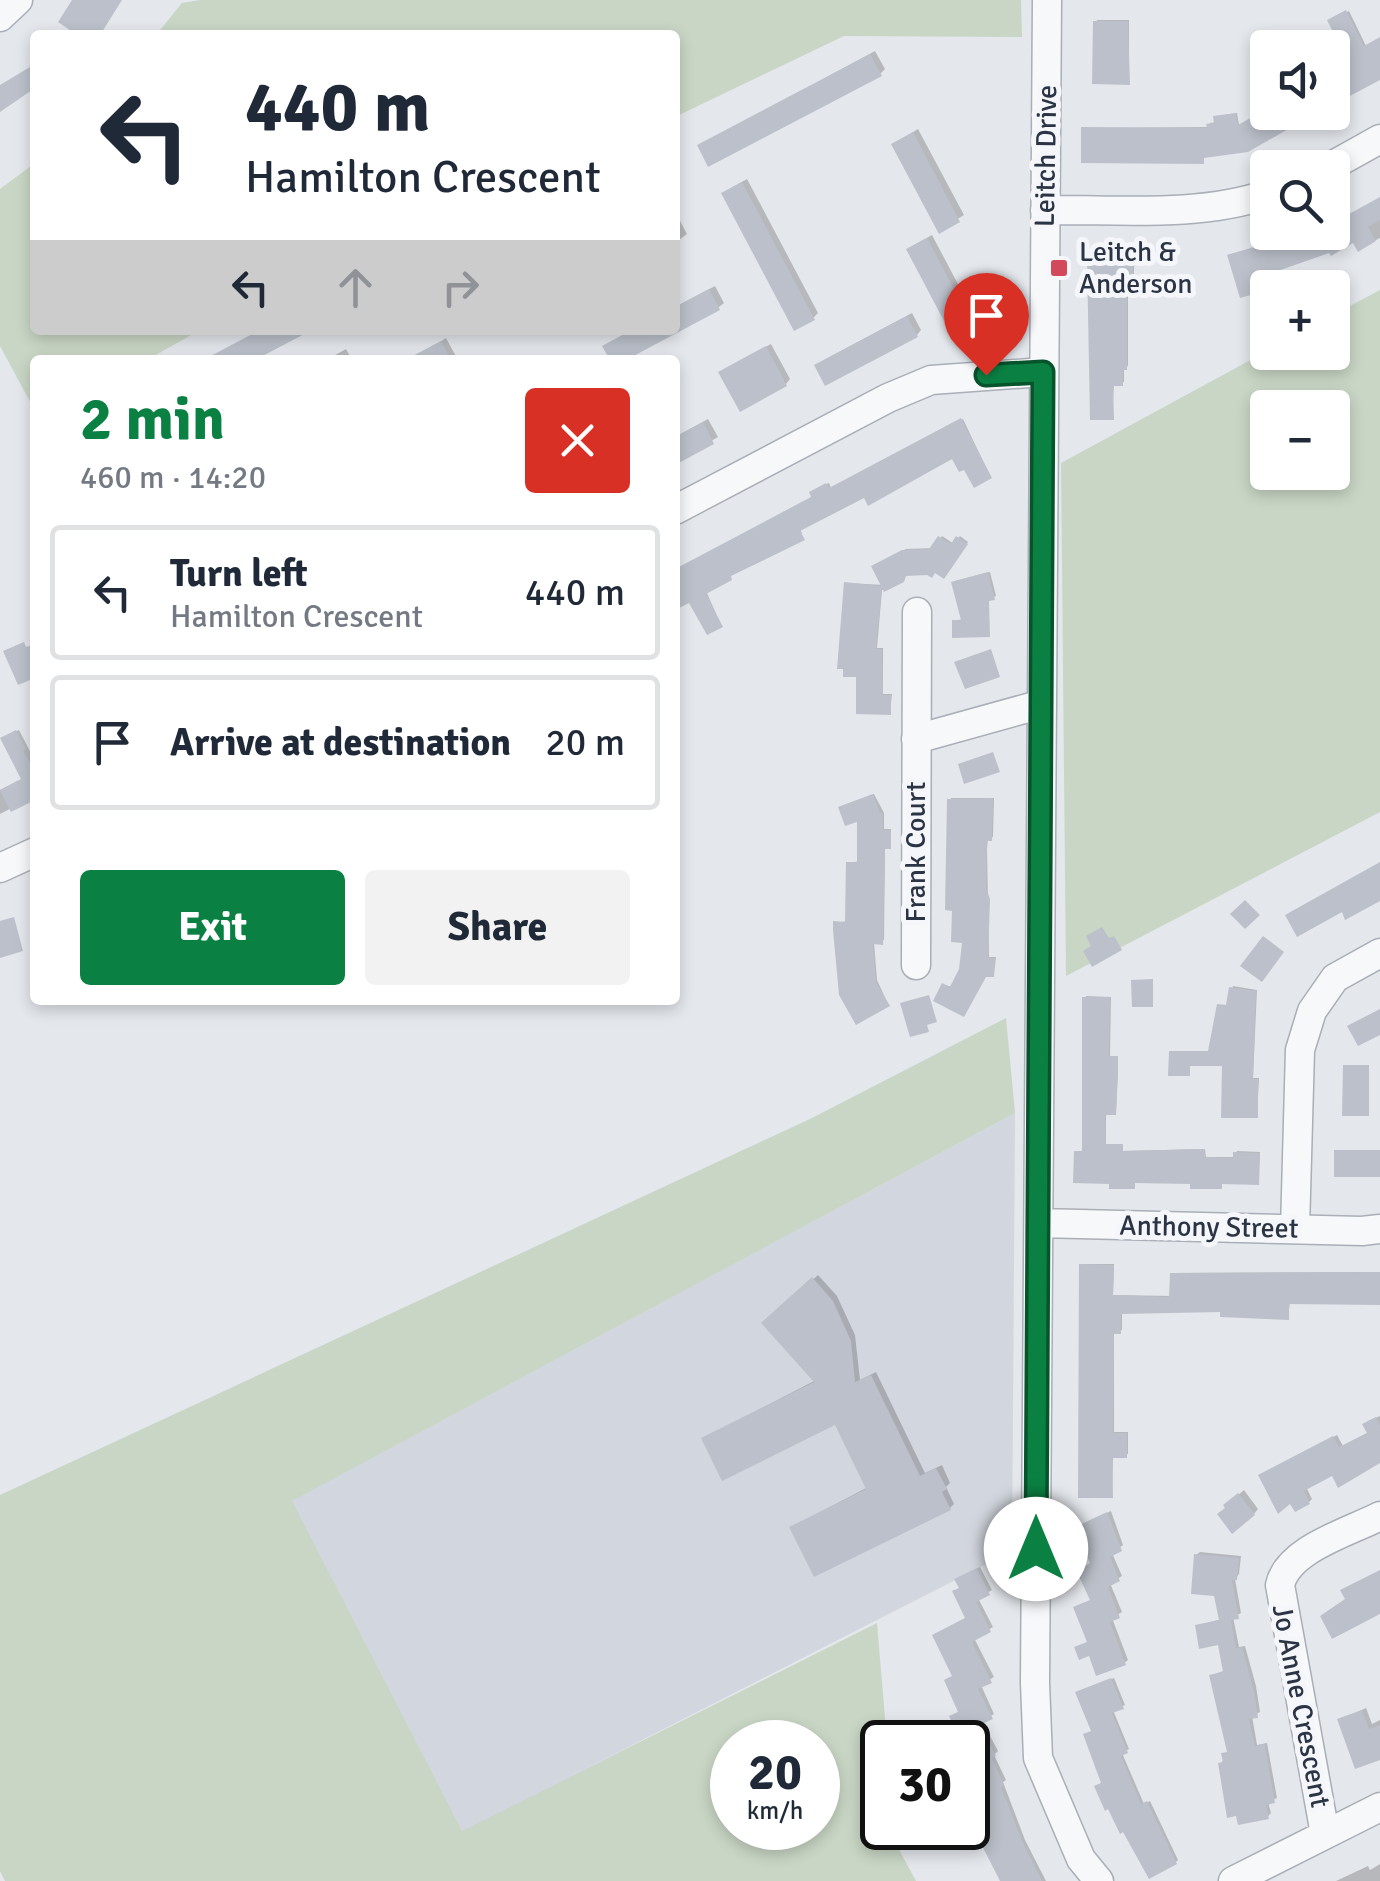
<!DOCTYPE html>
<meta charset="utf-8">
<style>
:root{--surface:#fff;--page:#f2f2f3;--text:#1f2937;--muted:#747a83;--line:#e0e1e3;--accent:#0b8043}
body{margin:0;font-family:Signika,sans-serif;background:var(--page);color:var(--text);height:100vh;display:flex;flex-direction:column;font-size:38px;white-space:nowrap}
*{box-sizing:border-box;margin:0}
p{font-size:32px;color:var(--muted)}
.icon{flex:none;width:55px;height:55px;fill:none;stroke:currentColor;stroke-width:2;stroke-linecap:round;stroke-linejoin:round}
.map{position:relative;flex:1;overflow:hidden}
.panel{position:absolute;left:30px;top:355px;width:650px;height:650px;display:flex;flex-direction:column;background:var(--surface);border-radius:10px;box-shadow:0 5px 15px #0003}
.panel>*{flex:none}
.top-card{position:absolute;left:30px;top:30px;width:650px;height:305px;border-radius:10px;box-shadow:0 5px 15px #0003;background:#fff;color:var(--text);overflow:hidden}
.buttons{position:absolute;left:1250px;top:30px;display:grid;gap:20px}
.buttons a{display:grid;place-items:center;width:100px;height:100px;border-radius:10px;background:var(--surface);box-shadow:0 5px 15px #0003;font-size:50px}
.speed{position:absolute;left:710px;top:1720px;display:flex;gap:20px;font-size:50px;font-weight:700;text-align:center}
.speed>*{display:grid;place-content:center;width:130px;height:130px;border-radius:50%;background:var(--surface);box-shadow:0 5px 15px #0003;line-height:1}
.speed small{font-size:25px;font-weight:400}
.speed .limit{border:5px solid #111;border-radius:15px;background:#fff;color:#111}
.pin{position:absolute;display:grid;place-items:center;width:85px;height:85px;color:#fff;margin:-102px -42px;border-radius:50% 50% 50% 0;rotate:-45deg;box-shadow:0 0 10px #0007}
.pin .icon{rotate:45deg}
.me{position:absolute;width:110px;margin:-55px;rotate:0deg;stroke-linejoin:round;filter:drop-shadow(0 0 8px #0008)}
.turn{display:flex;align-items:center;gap:35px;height:210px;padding:0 50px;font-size:45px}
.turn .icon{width:130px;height:130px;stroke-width:2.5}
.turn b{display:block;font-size:70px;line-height:85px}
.lanes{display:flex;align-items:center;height:95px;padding:0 50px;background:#0003;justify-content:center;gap:50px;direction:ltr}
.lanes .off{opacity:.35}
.round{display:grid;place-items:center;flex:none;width:105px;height:105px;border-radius:10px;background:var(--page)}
.overview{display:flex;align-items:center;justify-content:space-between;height:170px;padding:0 50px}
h1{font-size:60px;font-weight:700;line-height:75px;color:var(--accent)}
.primary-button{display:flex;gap:20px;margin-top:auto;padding:20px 50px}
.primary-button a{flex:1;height:115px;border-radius:10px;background:var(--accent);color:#fff;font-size:40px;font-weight:700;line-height:115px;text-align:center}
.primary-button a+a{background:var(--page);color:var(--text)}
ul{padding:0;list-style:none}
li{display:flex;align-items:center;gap:30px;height:135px;margin:0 20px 15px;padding:0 30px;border:5px solid var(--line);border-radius:10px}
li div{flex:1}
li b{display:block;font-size:38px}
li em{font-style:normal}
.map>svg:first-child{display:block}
.built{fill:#d2d6de}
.green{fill:#c9d6c5;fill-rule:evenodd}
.shadow{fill:#0003}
.building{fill:#bbc0ca}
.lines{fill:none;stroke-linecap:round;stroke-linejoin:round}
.minor-casing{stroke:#a9aeb7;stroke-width:31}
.minor{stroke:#f7f8fa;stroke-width:28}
.route-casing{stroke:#07532c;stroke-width:25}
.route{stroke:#0b8043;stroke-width:18}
.poi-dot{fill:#d1495b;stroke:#f4f6f9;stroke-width:4}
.labels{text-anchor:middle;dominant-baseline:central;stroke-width:10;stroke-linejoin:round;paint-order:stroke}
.street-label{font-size:28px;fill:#2b3445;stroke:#f4f6f9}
.poi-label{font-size:28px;fill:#2b3445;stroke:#f4f6f9;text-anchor:start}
</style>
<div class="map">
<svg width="1380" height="1881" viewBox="0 0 1380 1881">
<rect width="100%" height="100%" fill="#e4e7ec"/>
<path class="built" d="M 1015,1113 L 1012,1551 L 462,1832 L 291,1501 Z"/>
<path class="green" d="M 200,0 L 1021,0 L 1022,37 L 844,36 L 675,117 L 675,35 L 156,35 L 182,3 Z
M 35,163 L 35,330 L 200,330 L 147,360 L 35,360 L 35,411 L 0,346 L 0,189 Z
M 1380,290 L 1380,812 L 1066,976 L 1061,463 L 1267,351 L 1332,352 L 1333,315 ZM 1268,408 L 1332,408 L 1332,472 L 1268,472 Z
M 1006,1018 L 1015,1113 L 292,1501 L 462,1831 L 877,1623 L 887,1742 L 882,1742 L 882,1828 L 895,1828 L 896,1844 L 916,1881 L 5,1881 L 0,1871 L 0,1495 L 812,1118 ZM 732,1742 L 818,1742 L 818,1828 L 732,1828 Z"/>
<path class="shadow" d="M 1349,11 L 1366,46 L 1380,39 L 1380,77 L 1332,103 L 1332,76 L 1347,53 L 1332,19 Z
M 1097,20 L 1129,20 L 1129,82 L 1096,22 Z
M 875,51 L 885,69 L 880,74 L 700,146 Z
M 1268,110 L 1204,155 L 1203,161 L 1084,128 L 1209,127 L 1210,123 L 1217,122 L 1218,116 L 1237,113 L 1239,125 Z
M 918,129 L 964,215 L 940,230 L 894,144 Z
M 747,179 L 818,313 L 813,318 L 729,189 Z
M 1380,199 L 1380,238 L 1359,248 L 1354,240 L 1273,271 L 1275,286 L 1231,254 L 1332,232 Z
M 678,217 L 687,234 L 675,243 L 675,219 Z
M 932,235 L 968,303 L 964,308 L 914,245 Z
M 1092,258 L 1134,258 L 1134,284 L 1128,286 L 1128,366 L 1124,368 L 1124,382 L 1114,384 L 1112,417 Z
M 715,286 L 724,303 L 719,307 L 620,360 L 613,360 L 605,346 L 610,342 L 632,330 L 675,330 L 675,307 Z
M 912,313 L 921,330 L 917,335 L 822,361 Z
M 446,338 L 458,360 L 427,360 L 423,353 Z
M 771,344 L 790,379 L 786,384 L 726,368 Z
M 346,349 L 352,360 L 326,360 L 328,359 Z
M 708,419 L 718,437 L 675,462 L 675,437 Z
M 963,419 L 990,476 L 965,467 L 953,456 L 865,495 L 800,528 L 803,538 L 731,573 L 731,578 L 706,591 L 721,625 L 690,599 L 675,607 L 675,570 L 814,497 L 813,491 L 829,483 L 831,488 Z
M 942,536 L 954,544 L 960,536 L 968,542 L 944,576 L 935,570 L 906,574 L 903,580 L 882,590 L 877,648 L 883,648 L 883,694 L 892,694 L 890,712 L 859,675 L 847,583 L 884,585 L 876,565 L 906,549 L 933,548 Z
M 990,572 L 996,596 L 989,599 L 989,634 L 954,621 L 963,619 L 955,581 Z
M 19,730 L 35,761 L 35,796 L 0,814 L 0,790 L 24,778 L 6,736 Z
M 874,794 L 884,813 L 884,829 L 891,829 L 891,845 L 885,847 L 884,940 L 874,942 L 877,980 L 888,1004 L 835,923 L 848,921 L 849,863 L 860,861 L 859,818 L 842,806 Z
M 951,798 L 994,798 L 993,837 L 988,838 L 987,849 L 989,957 L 996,957 L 994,973 L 986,974 L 965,1013 L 944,985 L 953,987 L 962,970 L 964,940 Z
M 1233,986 L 1257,990 L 1253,1078 L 1259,1078 L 1257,1116 L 1225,1063 L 1190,1063 L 1189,1073 L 1171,1052 L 1211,1051 L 1220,1005 L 1229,1005 Z
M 1086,996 L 1111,997 L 1110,1056 L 1118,1056 L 1118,1068 L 1116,1111 L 1106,1112 L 1106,1144 L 1123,1144 L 1123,1151 L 1205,1149 L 1206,1157 L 1235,1157 L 1237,1151 L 1260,1152 L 1258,1183 L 1223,1182 L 1221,1187 L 1192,1181 L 1136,1181 L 1134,1186 L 1076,1152 L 1085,1150 Z
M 1084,1264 L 1114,1264 L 1113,1295 L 1172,1296 L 1174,1273 L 1380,1272 L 1380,1307 L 1380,1303 L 1290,1302 L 1288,1317 L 1222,1309 L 1122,1311 L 1122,1330 L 1114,1331 L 1114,1432 L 1128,1432 L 1128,1454 L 1113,1456 L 1112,1496 Z
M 818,1275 L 837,1296 L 855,1335 L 860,1380 L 876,1372 L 925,1473 L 942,1465 L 950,1483 L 946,1487 L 954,1504 L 950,1508 L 792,1527 L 868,1487 L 836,1422 L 704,1438 L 816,1380 L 765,1323 Z
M 1380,1416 L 1380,1460 L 1333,1473 L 1306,1487 L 1312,1499 L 1309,1502 L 1264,1473 L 1337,1435 L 1343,1446 L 1369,1432 L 1368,1421 Z
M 1244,1490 L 1258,1509 L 1254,1514 L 1228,1508 L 1231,1501 Z
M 1111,1511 L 1123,1545 L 1112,1553 L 1122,1576 L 1110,1583 L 1122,1612 L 1112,1618 L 1128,1660 L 1124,1663 L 1077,1648 L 1090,1641 L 1076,1608 L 1093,1599 L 1093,1562 L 1078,1527 Z
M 1200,1552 L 1241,1556 L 1239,1574 L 1235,1579 L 1241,1613 L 1233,1617 L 1239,1647 L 1245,1646 L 1256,1686 L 1260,1712 L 1252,1716 L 1257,1745 L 1267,1743 L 1277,1798 L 1268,1802 L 1271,1813 L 1267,1817 L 1221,1764 L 1229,1749 L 1212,1675 L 1226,1670 L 1220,1642 L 1197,1626 L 1221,1619 L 1216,1594 L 1196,1555 Z
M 980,1567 L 992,1590 L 978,1598 L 993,1627 L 974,1638 L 994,1677 L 981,1685 L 994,1714 L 982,1721 L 998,1751 L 994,1755 L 1006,1780 L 1003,1782 L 1025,1840 L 1046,1881 L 1002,1881 L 983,1826 L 968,1796 L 968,1742 L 964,1742 L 952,1716 L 960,1711 L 955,1675 L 967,1617 L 960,1577 Z
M 1114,1678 L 1125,1705 L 1113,1710 L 1129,1749 L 1122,1753 L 1144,1804 L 1150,1801 L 1178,1860 L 1176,1862 L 1103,1783 L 1093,1730 L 1080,1691 Z
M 1366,1708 L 1372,1724 L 1380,1720 L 1380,1758 L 1340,1720 Z
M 1380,1864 L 1380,1881 L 1336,1881 L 1368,1866 L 1370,1870 Z"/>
<path class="building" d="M 72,0 L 122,0 L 100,35 L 77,35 L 58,22 Z
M 1346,10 L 1364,46 L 1380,37 L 1380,80 L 1346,98 L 1332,72 L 1332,60 L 1344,54 L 1327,20 Z
M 1093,21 L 1128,21 L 1130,85 L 1092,84 Z
M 870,54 L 882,76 L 708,167 L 697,145 Z
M 35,64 L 35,88 L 0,112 L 0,85 Z
M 1261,112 L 1318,112 L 1248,152 L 1204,158 L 1204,164 L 1081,163 L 1081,127 L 1207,128 L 1206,124 L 1214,123 L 1213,116 L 1236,113 L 1238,125 Z
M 913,132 L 960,222 L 939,234 L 891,144 Z
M 742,182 L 815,320 L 794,331 L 721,193 Z
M 1380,197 L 1380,220 L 1368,227 L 1376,241 L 1358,252 L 1353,243 L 1331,256 L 1329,253 L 1272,273 L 1276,288 L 1240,298 L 1227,255 L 1254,247 L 1255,251 L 1311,232 L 1332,232 L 1332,228 L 1342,223 L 1340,219 Z
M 927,238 L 965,310 L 944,321 L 906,249 Z
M 1087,259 L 1133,259 L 1133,289 L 1127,289 L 1127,370 L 1123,370 L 1123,386 L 1113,386 L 1114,420 L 1090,420 Z
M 709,289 L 720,310 L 626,360 L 610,360 L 602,346 L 632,330 L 675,330 L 675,307 Z
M 907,316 L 918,337 L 825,386 L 814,365 Z
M 260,330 L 312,330 L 255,360 L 203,360 Z
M 441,341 L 451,360 L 405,360 Z
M 766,346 L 787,386 L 740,412 L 718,372 Z
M 961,418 L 992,478 L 974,488 L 964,470 L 959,472 L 952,459 L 868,506 L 864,498 L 800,531 L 805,540 L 731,576 L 732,580 L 706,594 L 723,627 L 707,635 L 689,603 L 675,610 L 675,569 L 811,497 L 809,492 L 826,483 L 829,488 Z
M 703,422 L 714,444 L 675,465 L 675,437 Z
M 938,536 L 951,544 L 956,536 L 968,544 L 944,579 L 935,573 L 932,578 L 927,575 L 906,576 L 904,582 L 884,592 L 882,588 L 876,649 L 882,649 L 883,695 L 891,695 L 891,715 L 856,714 L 856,677 L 843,677 L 843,669 L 837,669 L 844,582 L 881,586 L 871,566 L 902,550 L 929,549 Z
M 988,572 L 995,600 L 989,601 L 990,637 L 952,638 L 952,620 L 961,620 L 951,582 Z
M 24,642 L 26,647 L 35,644 L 35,678 L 18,685 L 3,651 Z
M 991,649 L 1000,677 L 965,689 L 954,662 Z
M 16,730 L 26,749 L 23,751 L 35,771 L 35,806 L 33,801 L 11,812 L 0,790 L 21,779 L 0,738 Z
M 993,752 L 1000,772 L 964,784 L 958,764 Z
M 873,794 L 880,813 L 883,813 L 883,830 L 891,830 L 891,849 L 885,849 L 883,945 L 873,944 L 876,982 L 890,1006 L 856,1025 L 839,995 L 833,930 L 833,921 L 845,922 L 846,862 L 857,862 L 857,822 L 845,826 L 838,807 Z
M 993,798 L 992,841 L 987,841 L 986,888 L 990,899 L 988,958 L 995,958 L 994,977 L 986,977 L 964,1017 L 933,1001 L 942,983 L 950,987 L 959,969 L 962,943 L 951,942 L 952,911 L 945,910 L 947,799 Z
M 1380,862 L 1380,901 L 1345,920 L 1342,912 L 1297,937 L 1285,915 Z
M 1245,900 L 1260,915 L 1245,929 L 1230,914 Z
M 14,917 L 23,951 L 0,958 L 0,921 Z
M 1102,927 L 1109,938 L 1114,936 L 1122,950 L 1092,967 L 1083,951 L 1091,946 L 1086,936 Z
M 1263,936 L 1284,952 L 1262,982 L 1240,966 Z
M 1153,979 L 1153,1007 L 1132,1007 L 1131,980 Z
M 1229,987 L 1256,991 L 1253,1079 L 1258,1079 L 1258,1118 L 1221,1118 L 1222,1066 L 1190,1066 L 1190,1076 L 1168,1076 L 1169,1051 L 1208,1051 L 1217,1004 L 1226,1005 Z
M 929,995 L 937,1022 L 927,1025 L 929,1032 L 910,1037 L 900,1003 Z
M 1082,997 L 1110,997 L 1109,1056 L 1118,1056 L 1118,1071 L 1116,1115 L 1105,1115 L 1106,1144 L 1123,1144 L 1123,1151 L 1205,1149 L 1205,1157 L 1233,1158 L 1233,1152 L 1260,1153 L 1259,1185 L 1222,1184 L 1222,1189 L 1190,1189 L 1190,1184 L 1135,1183 L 1135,1189 L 1109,1189 L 1109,1184 L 1073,1183 L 1074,1151 L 1082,1151 Z
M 1380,1009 L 1380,1035 L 1358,1046 L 1347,1026 Z
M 1343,1065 L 1369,1065 L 1369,1116 L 1342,1116 Z
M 1334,1150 L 1380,1150 L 1380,1177 L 1334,1177 Z
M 1079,1264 L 1114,1265 L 1113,1295 L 1169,1297 L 1170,1273 L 1380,1272 L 1380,1305 L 1289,1304 L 1289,1320 L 1220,1317 L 1220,1312 L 1121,1314 L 1121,1334 L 1114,1334 L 1113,1433 L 1127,1433 L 1127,1458 L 1112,1458 L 1113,1498 L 1078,1498 Z
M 812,1277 L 833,1301 L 851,1341 L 855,1382 L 871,1375 L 920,1476 L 936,1468 L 947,1489 L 942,1492 L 951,1510 L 814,1577 L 789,1527 L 866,1489 L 835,1425 L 722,1481 L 701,1438 L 814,1382 L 761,1323 Z
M 1376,1417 L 1380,1426 L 1380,1463 L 1338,1488 L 1332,1476 L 1304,1491 L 1310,1504 L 1295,1512 L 1290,1504 L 1278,1514 L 1258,1475 L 1333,1436 L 1339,1447 L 1367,1433 L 1362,1424 Z
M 1238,1493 L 1255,1515 L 1232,1534 L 1217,1514 L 1225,1508 L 1223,1505 Z
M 1107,1512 L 1122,1551 L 1110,1557 L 1120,1581 L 1108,1587 L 1120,1618 L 1110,1622 L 1126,1665 L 1096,1676 L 1089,1656 L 1079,1660 L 1074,1647 L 1087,1642 L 1073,1607 L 1090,1600 L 1077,1572 L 1090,1563 L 1075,1527 Z
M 1194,1554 L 1239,1558 L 1237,1580 L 1232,1580 L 1239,1619 L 1231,1620 L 1236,1648 L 1242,1647 L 1254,1691 L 1258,1718 L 1249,1719 L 1255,1746 L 1265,1744 L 1268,1763 L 1275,1803 L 1266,1805 L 1269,1819 L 1238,1825 L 1236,1816 L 1227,1818 L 1218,1763 L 1223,1762 L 1221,1753 L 1227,1752 L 1209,1675 L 1223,1672 L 1218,1645 L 1199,1649 L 1195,1625 L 1219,1620 L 1214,1596 L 1191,1594 Z
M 977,1568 L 990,1595 L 976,1602 L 991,1632 L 972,1642 L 992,1683 L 978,1689 L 993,1719 L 980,1725 L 996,1756 L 992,1758 L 1004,1785 L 1001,1787 L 1023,1843 L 1042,1881 L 1000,1881 L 974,1830 L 980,1826 L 968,1801 L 968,1731 L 958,1735 L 949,1716 L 958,1712 L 944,1680 L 952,1676 L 932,1635 L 965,1618 L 952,1591 L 959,1588 L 954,1579 Z
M 1380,1570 L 1380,1614 L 1332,1639 L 1320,1616 L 1345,1599 L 1340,1590 Z
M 1111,1678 L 1124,1709 L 1112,1713 L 1128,1753 L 1121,1756 L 1141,1804 L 1147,1801 L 1177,1864 L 1149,1879 L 1123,1832 L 1120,1834 L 1108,1809 L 1105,1811 L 1094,1786 L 1101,1783 L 1083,1734 L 1091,1731 L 1075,1692 Z
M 1362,1710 L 1369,1729 L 1380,1725 L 1380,1760 L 1355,1769 L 1337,1719 Z"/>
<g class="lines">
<defs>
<path id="minor" d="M 1047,0 L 1035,1683 L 1038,1758 L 1081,1859 L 1099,1881
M 0,17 L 18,0
M 1328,168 L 1380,139
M 1045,210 C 1117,209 1198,218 1268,194
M 675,510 L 888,398 L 931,380 L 1043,372
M 916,739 L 1042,704
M 0,868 L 35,852
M 916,965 L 917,612
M 1039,1223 L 1362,1231 L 1380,1229
M 1295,1229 L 1300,1050 L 1312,1011 L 1335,978 L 1380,953
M 1325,1834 L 1280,1585 C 1288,1549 1349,1532 1380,1516
M 1233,1881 L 1380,1807"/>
</defs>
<use href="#minor" class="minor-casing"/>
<use href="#minor" class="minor"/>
</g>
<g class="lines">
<defs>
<path id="route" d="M 986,375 L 1043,372 L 1036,1549"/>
</defs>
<use href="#route" class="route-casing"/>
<use href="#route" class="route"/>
</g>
<rect class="poi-dot" x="1049" y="258" width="20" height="20" rx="5"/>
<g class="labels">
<g class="street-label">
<text transform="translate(1046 156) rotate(-89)">Leitch Drive</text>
<text transform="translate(916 852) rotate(-90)">Frank Court</text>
<text transform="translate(1209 1227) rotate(1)">Anthony Street</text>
<text transform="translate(1301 1706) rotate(79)">Jo Anne Crescent</text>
</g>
<g class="poi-label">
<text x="1079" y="252">Leitch &amp;<tspan x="1079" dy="32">Anderson</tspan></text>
</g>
</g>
</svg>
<div class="buttons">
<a><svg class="icon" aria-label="sound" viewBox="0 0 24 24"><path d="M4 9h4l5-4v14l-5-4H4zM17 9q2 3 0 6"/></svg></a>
<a><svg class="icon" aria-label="search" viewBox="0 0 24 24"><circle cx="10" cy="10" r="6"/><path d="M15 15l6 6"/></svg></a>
<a>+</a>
<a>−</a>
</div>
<div class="speed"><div>20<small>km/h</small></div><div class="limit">30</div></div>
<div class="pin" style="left:986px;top:375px;background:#d93025"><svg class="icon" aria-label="arrive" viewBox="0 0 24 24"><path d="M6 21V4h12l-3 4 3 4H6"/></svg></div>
<svg class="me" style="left:1036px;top:1549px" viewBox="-20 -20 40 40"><circle r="19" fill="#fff"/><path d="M0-13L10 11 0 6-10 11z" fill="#0b8043"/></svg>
<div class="top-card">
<div class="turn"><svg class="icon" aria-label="left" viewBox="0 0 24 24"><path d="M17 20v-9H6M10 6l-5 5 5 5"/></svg><div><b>440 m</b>Hamilton Crescent</div></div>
<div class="lanes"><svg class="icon" aria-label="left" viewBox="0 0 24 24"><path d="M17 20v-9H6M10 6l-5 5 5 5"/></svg><svg class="icon off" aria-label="ahead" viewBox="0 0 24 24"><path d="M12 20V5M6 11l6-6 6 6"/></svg><svg class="icon off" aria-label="right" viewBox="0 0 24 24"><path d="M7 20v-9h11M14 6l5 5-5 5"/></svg></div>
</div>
<section class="panel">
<div class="overview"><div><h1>2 min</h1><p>460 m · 14:20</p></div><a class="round" style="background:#d93025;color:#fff"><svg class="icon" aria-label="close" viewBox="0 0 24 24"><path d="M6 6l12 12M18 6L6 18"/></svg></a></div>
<ul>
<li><svg class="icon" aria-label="left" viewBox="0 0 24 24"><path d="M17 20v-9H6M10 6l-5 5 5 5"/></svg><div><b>Turn left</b><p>Hamilton Crescent</p></div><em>440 m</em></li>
<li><svg class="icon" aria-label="arrive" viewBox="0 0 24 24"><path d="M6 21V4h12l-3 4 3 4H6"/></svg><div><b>Arrive at destination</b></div><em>20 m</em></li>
</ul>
<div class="primary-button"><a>Exit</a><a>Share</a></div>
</section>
</div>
